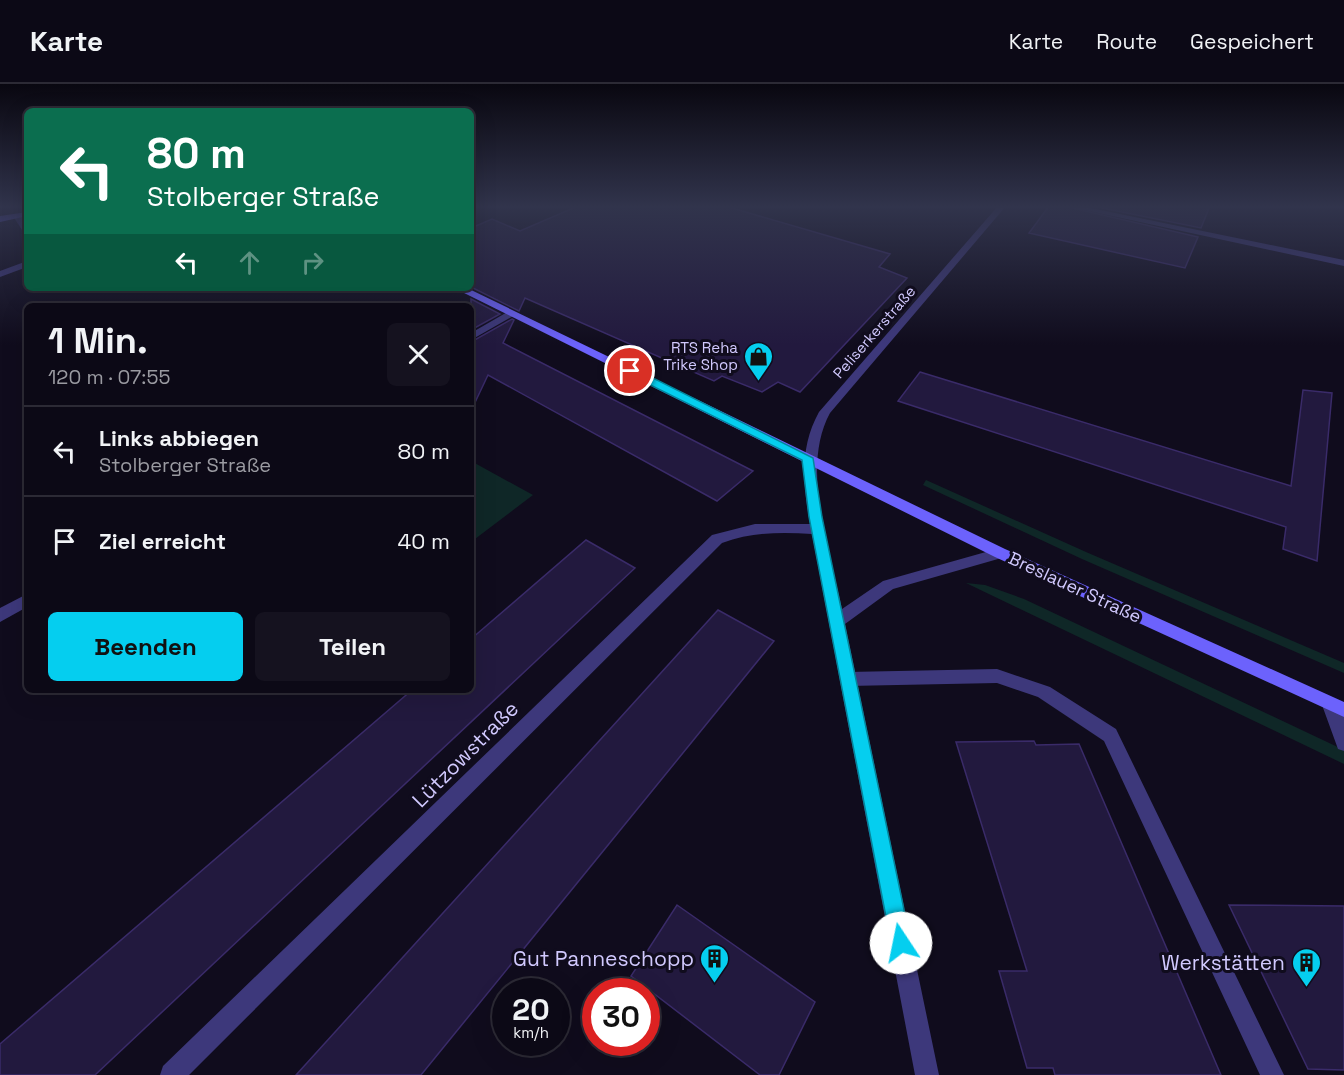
<!DOCTYPE html>
<html lang="de">
<meta charset="utf-8">
<style>
:root{--surface:#0c0916;--page:#15121f;--text:#f1f3f6;--muted:#9a9aa1;--line:#2c2a35;--accent:#05ceef}
body{margin:0;font-family:"Space Grotesk",sans-serif;background:var(--page);color:var(--text);height:100vh;display:flex;flex-direction:column;font-size:22px;white-space:nowrap}
*{box-sizing:border-box;margin:0}
p{font-size:20px;color:var(--muted)}
.icon{flex:none;width:33px;height:33px;fill:none;stroke:currentColor;stroke-width:2;stroke-linecap:round;stroke-linejoin:round}
.map{position:relative;flex:1;overflow:hidden}
.panel{position:absolute;left:24px;top:219px;width:450px;height:390px;display:flex;flex-direction:column;background:var(--surface);border-radius:9px;box-shadow:0 6px 24px #0002,0 0 0 2px var(--line)}
.panel>*{flex:none}
.hud{position:absolute;left:24px;top:24px;width:450px;height:183px;border-radius:9px;box-shadow:0 6px 24px #0002,0 0 0 2px var(--line);background:#0b6e4f;color:#fff;overflow:hidden}
.speed{position:absolute;left:492px;top:894px;display:flex;gap:12px;font-size:30px;font-weight:700;text-align:center}
.speed>*{display:grid;place-content:center;width:78px;height:78px;border-radius:50%;background:var(--surface);box-shadow:0 6px 24px #0002,0 0 0 2px var(--line);line-height:1}
.speed small{font-size:15px;font-weight:400}
.speed .limit{border:9px solid #d22;background:#fff;color:#111}
.pin{position:absolute;display:grid;place-items:center;width:51px;height:51px;color:#fff;margin:-26px;border:3px solid #fff;border-radius:50%;box-shadow:0 2px 6px #0007}
.me{position:absolute;width:66px;margin:-33px;rotate:349deg;stroke-linejoin:round;filter:drop-shadow(0 0 4px #0008)}
.turn{display:flex;align-items:center;gap:21px;height:126px;padding:0 24px;font-size:27px}
.turn .icon{width:78px;height:78px;stroke-width:2.5}
.turn b{display:block;font-size:42px;line-height:51px}
.lanes{display:flex;align-items:center;height:57px;padding:0 24px;background:#0003;justify-content:center;gap:30px;direction:ltr}
.lanes .off{opacity:.35}
.round{display:grid;place-items:center;flex:none;width:63px;height:63px;border-radius:9px;background:var(--page)}
.headline{display:flex;align-items:center;justify-content:space-between;height:102px;padding:0 24px}
h1{font-size:36px;font-weight:800;line-height:45px}
.button{display:flex;gap:12px;margin-top:auto;padding:12px 24px}
.button a{flex:1;height:69px;border-radius:9px;background:var(--accent);color:#111;font-size:24px;font-weight:800;line-height:69px;text-align:center}
.button a+a{background:var(--page);color:var(--text)}
ul{padding:0;list-style:none}
li{display:flex;align-items:center;gap:18px;height:90px;padding:0 24px;border-top:2px solid var(--line)}
li div{flex:1}
li b{display:block;font-size:22px}
li em{font-style:normal}
header{display:flex;align-items:center;gap:36px;box-sizing:border-box;height:84px;padding:0 30px;background:var(--surface);border-bottom:2px solid var(--line)}
header strong{font-size:28px}
nav{display:flex;gap:33px;margin-inline-start:auto;font-size:21px}
.map>svg:first-child{display:block}
.green{fill:#0f2727}
.building{fill:#22193e;stroke:#3a2b69;stroke-width:1.5}
.lines{fill:none;stroke-linecap:round;stroke-linejoin:round}
.lane{fill:#3d387b;fill-rule:evenodd}
.street{fill:#3d387b;fill-rule:evenodd}
.secondary{fill:#6c62fc;fill-rule:evenodd}
.route{fill:#05ceef;stroke:#03869b;stroke-width:1.5}
.labels{text-anchor:middle;dominant-baseline:central;stroke-width:6;stroke-linejoin:round;paint-order:stroke}
.far-street-label{font-size:15px;fill:#d1c9fe;stroke:#100c1d}
.far-poi-label{font-size:15px;fill:#d1c9fe;stroke:#100c1d;text-anchor:end}
.street-label{font-size:18px;fill:#d1c9fe;stroke:#100c1d}
.near-street-label{font-size:21px;fill:#d1c9fe;stroke:#100c1d}
.near-poi-label{font-size:21px;fill:#d1c9fe;stroke:#100c1d;text-anchor:end}
</style>
<header>
<strong>Karte</strong>
<nav><a>Karte</a><a>Route</a><a>Gespeichert</a></nav>
</header>
<div class="map">
<svg width="1344" height="991" viewBox="0 0 1344 991">
<rect width="100%" height="100%" fill="#100c1d"/>
<path class="green" d="M 471,377 L 533,411 L 471,458 Z
M 926,396 L 1086,468 L 1344,579 L 1344,589 L 1082,475 L 923,401 Z
M 966,499 L 985,501 L 1024,515 L 1344,666 L 1344,680 Z"/>
<path class="building" d="M 578,122 L 725,122 L 890,170 L 879,183 L 907,194 L 800,308 L 778,298 L 762,308 L 722,292 L 714,297 L 525,214 L 519,227 L 471,203 L 471,144 L 492,135 L 520,147 Z
M 1049,122 L 1064,122 L 1198,153 L 1185,184 L 1029,149 Z
M 1092,122 L 1210,122 L 1201,144 Z
M 471,215 L 500,230 L 471,246 Z
M 512,235 L 514,236 L 503,259 L 753,387 L 717,417 L 488,291 L 471,327 L 471,258 Z
M 920,288 L 1291,402 L 1303,306 L 1332,309 L 1317,477 L 1283,465 L 1286,443 L 898,317 Z
M 586,456 L 635,484 L 95,991 L 0,991 L 0,960 L 412,606 L 471,606 L 471,555 Z
M 718,526 L 774,557 L 421,991 L 296,991 Z
M 1034,657 L 1036,661 L 1079,660 L 1221,991 L 1055,991 L 1053,984 L 1027,984 L 999,887 L 1027,887 L 956,658 Z
M 677,821 L 815,918 L 779,991 L 760,991 L 631,892 Z
M 1229,821 L 1344,822 L 1344,986 L 1308,985 Z"/>
<g class="lines">
<path class="lane" d="M 997,585 L 1050,603 L 1116,645 L 1284,991 L 1260,991 L 1104,657 L 1038,613 L 997,599 L 848,602 L 842,600 L 840,595 L 842,590 L 848,588 Z
M 1331,614 L 1337,616 L 1344,633 L 1344,667 L 1338,665 L 1322,621 L 1325,616 Z"/>
<path class="street" d="M 998,122 L 1006,122 L 830,329 C 800,384 830,467 842,525 L 883,497 L 1000,464 L 1007,469 L 1005,473 L 893,505 L 845,540 L 939,991 L 915,991 L 812,450 C 781,448 752,448 722,459 L 189,991 L 160,991 L 163,982 L 712,451 L 755,440 L 810,440 C 803,400 799,364 819,328 Z
M 1066,122 L 1081,122 L 1344,176 L 1344,182 Z
M 14,130 L 20,130 L 27,141 L 27,150 L 24,149 L 13,132 Z
M 27,177 L 27,183 L 0,193 L 0,187 Z
M 511,226 L 516,229 L 515,231 L 471,256 L 471,249 Z
M 27,510 L 27,523 L 0,538 L 0,524 Z"/>
<path class="secondary" d="M 27,128 L 27,132 L 0,138 L 0,132 Z
M 454,204 L 467,204 L 1005,465 L 1344,618 L 1344,633 L 995,473 Z"/>
</g>
<linearGradient id="sky" x2="0" y2="1"><stop stop-color="#090710"/><stop offset="0.47" stop-color="#31344c"/><stop offset="1" stop-color="#31344c" stop-opacity="0"/></linearGradient>
<rect width="1344" height="261" fill="url(#sky)"/>
<path class="route" d="M 626,284 L 633,284 L 813,374 L 822,433 L 911,859 L 908,866 L 901,869 L 894,866 L 891,859 L 809,433 L 802,376 L 626,289 Z"/>
<defs>
<symbol id="shop-pin" viewBox="-11 -11 22 30"><path d="M0 17L-7.5 6A9.5 9.5 0 1 1 7.5 6Z" fill="#05ceef" stroke="#100c1d"/><path d="M-5-2.5h2.3a2.7 3.5 0 0 1 5.4 0H5L5.5 6h-11ZM-1.5-2.5h3a1.5 2.3 0 0 0-3 0Z" fill="#111"/></symbol>
<symbol id="building-pin" viewBox="-11 -11 22 30"><path d="M0 17L-7.5 6A9.5 9.5 0 1 1 7.5 6Z" fill="#05ceef" stroke="#100c1d"/><path d="M-4-6H4V6H1V3H-1V6H-4ZM-2.5-4.3h1.7v1.8h-1.7ZM.8-4.3h1.7v1.8H.8ZM-2.5-1h1.7V.8h-1.7ZM.8-1h1.7V.8H.8Z" fill="#111"/></symbol>
</defs>
<g fill-rule="evenodd">
<use href="#shop-pin" x="742" y="256" width="33" height="45"/>
<use href="#building-pin" x="698" y="858" width="33" height="45"/>
<use href="#building-pin" x="1290" y="862" width="33" height="45"/>
</g>
<g class="labels">
<g class="far-street-label">
<text transform="translate(874 248) rotate(-49)">Peliserkerstraße</text>
</g>
<g class="far-poi-label">
<text x="738" y="263">RTS Reha<tspan x="738" dy="17">Trike Shop</tspan></text>
</g>
<g class="street-label">
<text transform="translate(1075 503) rotate(25)">Breslauer Straße</text>
</g>
<g class="near-street-label">
<text transform="translate(465 670) rotate(-45)">Lützowstraße</text>
</g>
<g class="near-poi-label">
<text x="694" y="874">Gut Panneschopp</text>
<text x="1285" y="878">Werkstätten</text>
</g>
</g>
</svg>
<div class="speed"><div>20<small>km/h</small></div><div class="limit">30</div></div>
<div class="pin" style="left:630px;top:287px;background:#d93025"><svg class="icon" aria-label="arrive" viewBox="0 0 24 24"><path d="M6 21V4h12l-3 4 3 4H6"/></svg></div>
<svg class="me" style="left:901px;top:859px" viewBox="-20 -20 40 40"><circle r="19" fill="#fff"/><path d="M0-13L10 11 0 6-10 11z" fill="#05ceef"/></svg>
<div class="hud">
<div class="turn"><svg class="icon" aria-label="left" viewBox="0 0 24 24"><path d="M17 20v-9H6M10 6l-5 5 5 5"/></svg><div><b>80 m</b>Stolberger Straße</div></div>
<div class="lanes"><svg class="icon" aria-label="left" viewBox="0 0 24 24"><path d="M17 20v-9H6M10 6l-5 5 5 5"/></svg><svg class="icon off" aria-label="ahead" viewBox="0 0 24 24"><path d="M12 20V5M6 11l6-6 6 6"/></svg><svg class="icon off" aria-label="right" viewBox="0 0 24 24"><path d="M7 20v-9h11M14 6l5 5-5 5"/></svg></div>
</div>
<section class="panel">
<div class="headline"><div><h1>1 Min.</h1><p>120 m · 07:55</p></div><a class="round"><svg class="icon" aria-label="close" viewBox="0 0 24 24"><path d="M6 6l12 12M18 6L6 18"/></svg></a></div>
<ul>
<li><svg class="icon" aria-label="left" viewBox="0 0 24 24"><path d="M17 20v-9H6M10 6l-5 5 5 5"/></svg><div><b>Links abbiegen</b><p>Stolberger Straße</p></div><em>80 m</em></li>
<li><svg class="icon" aria-label="arrive" viewBox="0 0 24 24"><path d="M6 21V4h12l-3 4 3 4H6"/></svg><div><b>Ziel erreicht</b></div><em>40 m</em></li>
</ul>
<div class="button"><a>Beenden</a><a>Teilen</a></div>
</section>
</div>
